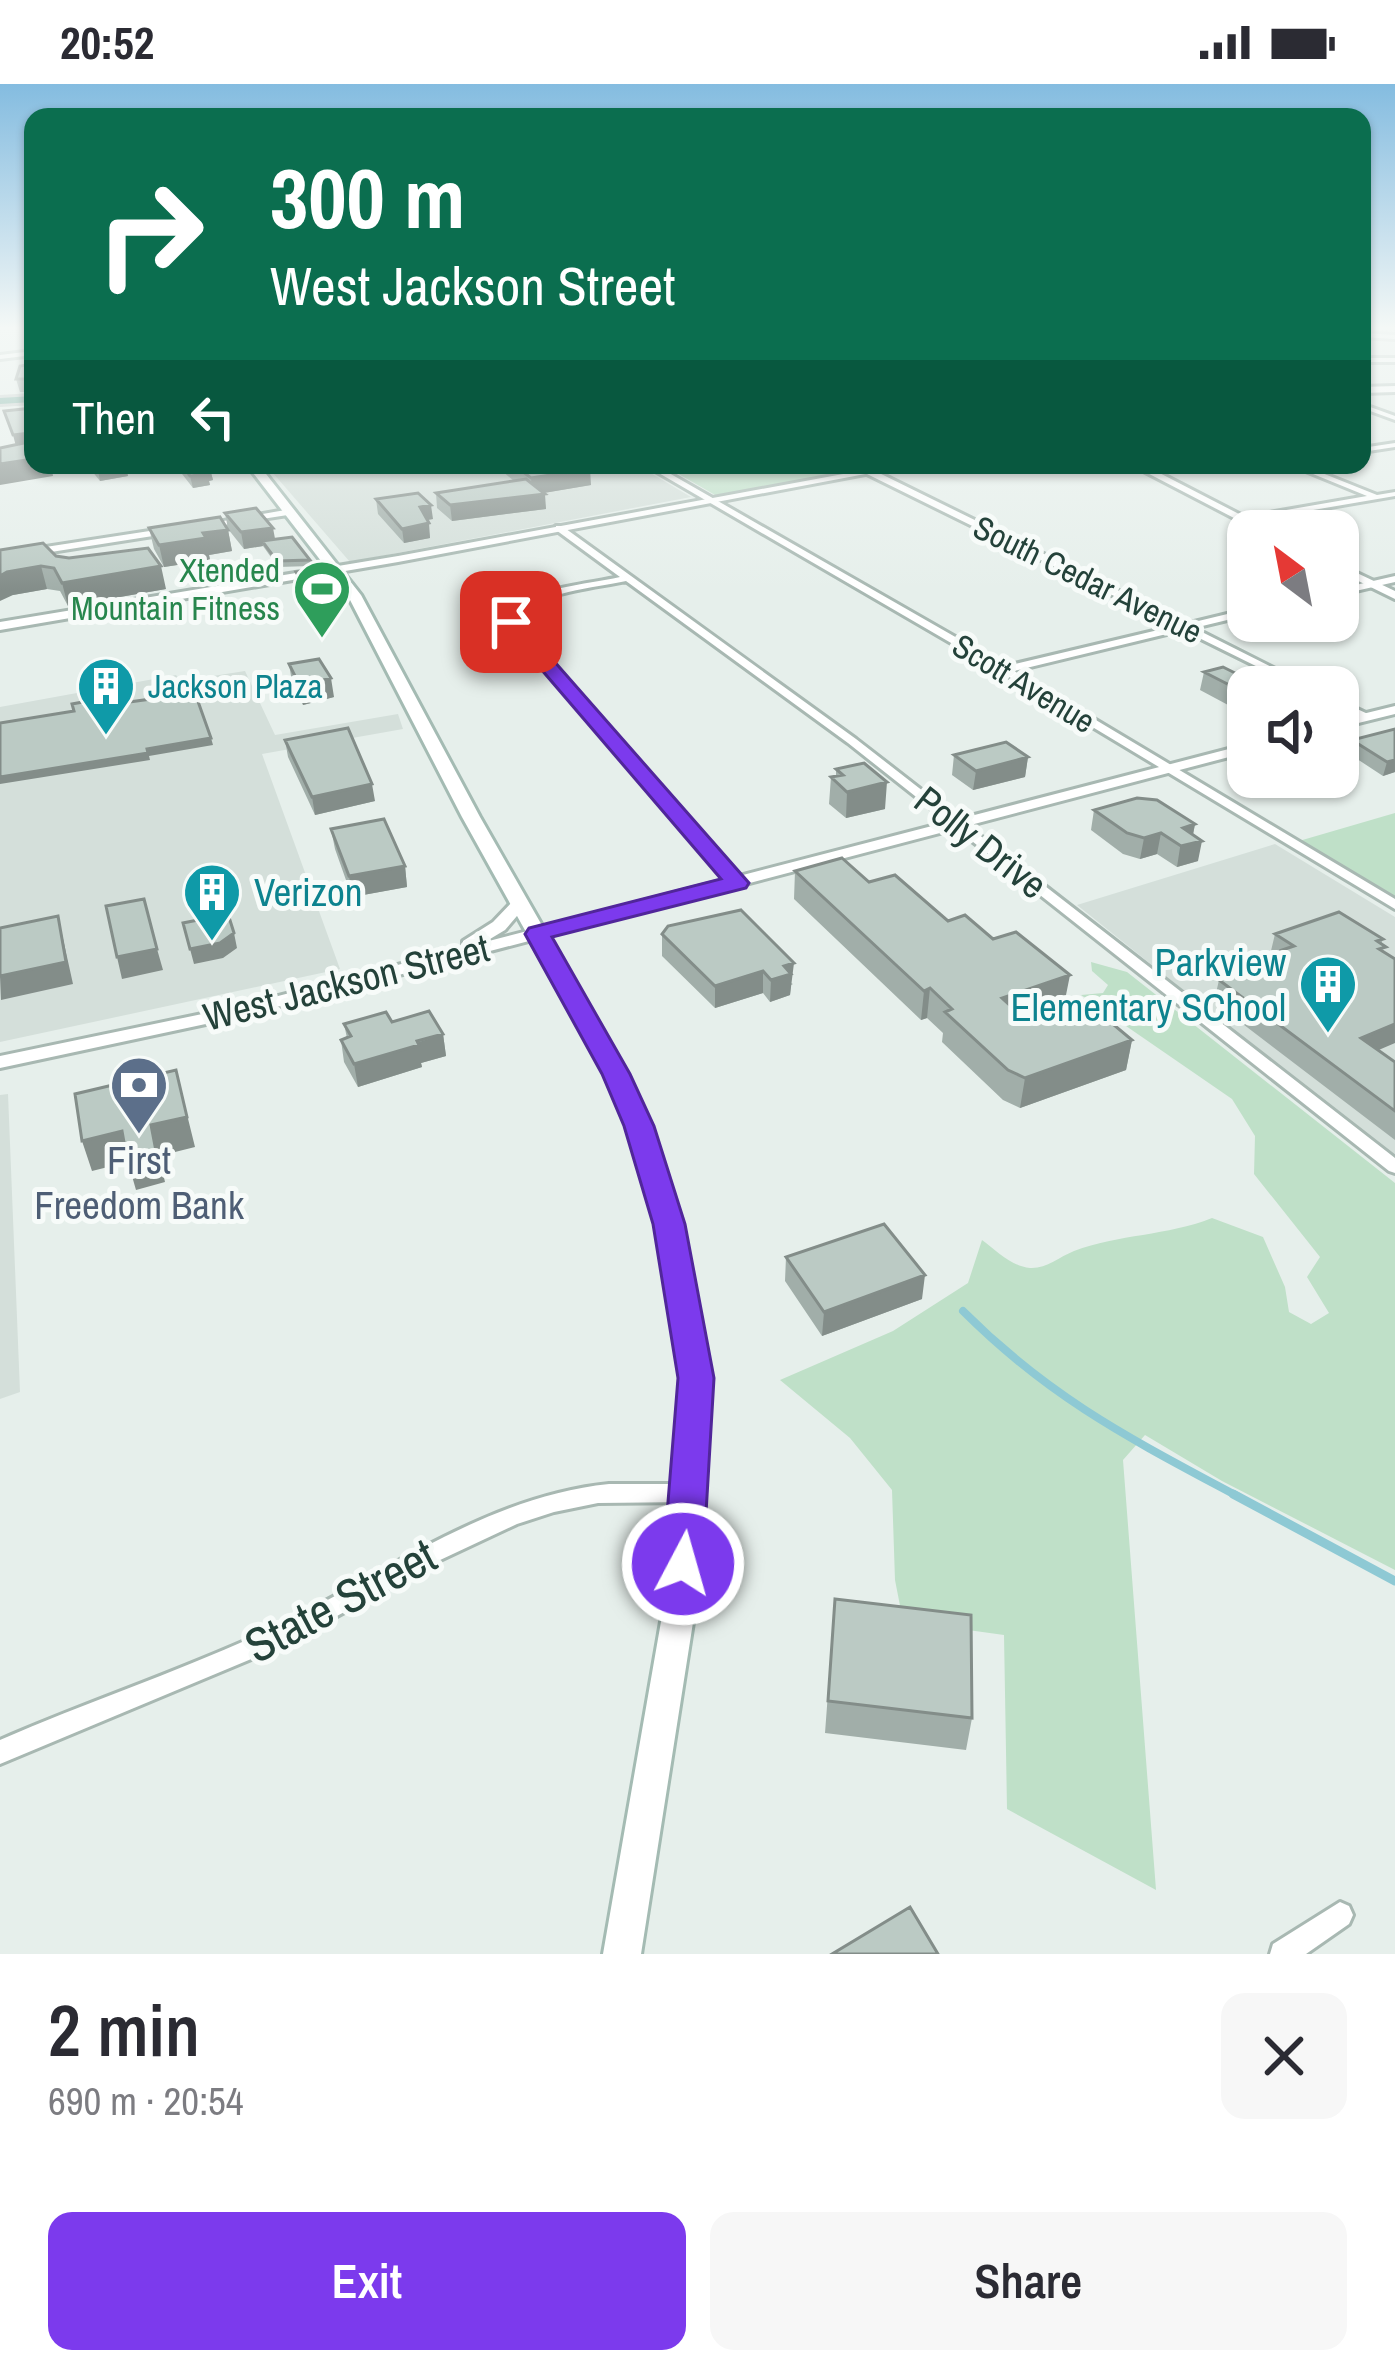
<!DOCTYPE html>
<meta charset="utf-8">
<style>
:root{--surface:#fff;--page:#f7f7f7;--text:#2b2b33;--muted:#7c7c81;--accent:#7c3aed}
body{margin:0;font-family:"Archivo Narrow",sans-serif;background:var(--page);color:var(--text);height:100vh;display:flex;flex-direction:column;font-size:45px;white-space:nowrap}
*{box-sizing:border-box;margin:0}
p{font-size:39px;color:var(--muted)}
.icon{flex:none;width:66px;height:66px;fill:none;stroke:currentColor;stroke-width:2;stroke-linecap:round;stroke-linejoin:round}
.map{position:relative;height:1870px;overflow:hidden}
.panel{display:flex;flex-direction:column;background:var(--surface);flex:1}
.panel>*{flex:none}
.banner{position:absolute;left:24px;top:24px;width:1347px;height:366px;border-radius:24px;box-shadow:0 3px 9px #0004;background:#0b6e4f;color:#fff;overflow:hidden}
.needle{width:78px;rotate:328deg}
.fabs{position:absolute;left:1227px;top:426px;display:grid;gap:24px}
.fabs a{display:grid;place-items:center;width:132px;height:132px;border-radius:24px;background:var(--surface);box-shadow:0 3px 9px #0004;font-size:60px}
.pin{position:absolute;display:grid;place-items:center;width:102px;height:102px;color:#fff;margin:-51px;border-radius:24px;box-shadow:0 6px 18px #0006}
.me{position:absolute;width:132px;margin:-66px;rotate:6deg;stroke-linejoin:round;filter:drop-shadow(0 0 9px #0008)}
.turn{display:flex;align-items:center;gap:42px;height:252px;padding:0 48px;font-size:54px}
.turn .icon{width:156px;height:156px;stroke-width:2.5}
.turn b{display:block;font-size:84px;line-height:102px}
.then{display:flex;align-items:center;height:114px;padding:0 48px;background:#0003;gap:24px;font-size:45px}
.round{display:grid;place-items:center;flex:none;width:126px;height:126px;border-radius:24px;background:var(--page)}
.head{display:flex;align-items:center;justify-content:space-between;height:204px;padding:0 48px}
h1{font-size:72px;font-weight:600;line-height:90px}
.primary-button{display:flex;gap:24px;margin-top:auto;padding:24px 48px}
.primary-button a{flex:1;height:138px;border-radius:24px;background:var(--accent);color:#fff;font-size:48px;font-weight:600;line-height:138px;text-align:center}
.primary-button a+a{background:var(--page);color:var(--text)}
.status{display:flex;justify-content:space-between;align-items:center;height:84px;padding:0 60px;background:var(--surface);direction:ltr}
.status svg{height:33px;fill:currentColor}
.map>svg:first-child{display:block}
.built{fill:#d4dfda}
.green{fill:#bfe0c8}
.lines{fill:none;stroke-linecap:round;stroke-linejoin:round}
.stream-far1{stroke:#8ec9d4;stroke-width:8}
.stream{stroke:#8ec9d4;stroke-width:9}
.minor-casing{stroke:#a8b8b2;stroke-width:6}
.tertiary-casing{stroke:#a8b8b2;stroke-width:6}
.secondary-casing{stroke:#a4bbb3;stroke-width:6}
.primary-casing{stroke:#c2cac8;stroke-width:6}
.minor{fill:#fff;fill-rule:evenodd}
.tertiary{fill:#fff;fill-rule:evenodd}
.secondary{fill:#fff;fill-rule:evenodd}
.primary{fill:#6aa596;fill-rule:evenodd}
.wall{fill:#a1aea9}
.shaded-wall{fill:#838d89}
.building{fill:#bbcac4;stroke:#838d89;stroke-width:3}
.route{fill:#7c3aed;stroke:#51269a;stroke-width:3}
.labels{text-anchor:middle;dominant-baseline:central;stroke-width:10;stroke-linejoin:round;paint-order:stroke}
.far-leisure-label{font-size:33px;fill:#27864d;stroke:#f7fbf9;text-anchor:end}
.far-street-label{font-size:33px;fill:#24423a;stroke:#f7fbf9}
.far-culture-label{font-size:33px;fill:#0d838f;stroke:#f7fbf9;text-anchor:start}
.street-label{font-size:39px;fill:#24423a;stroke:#f7fbf9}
.culture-label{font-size:39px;fill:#0d838f;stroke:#f7fbf9;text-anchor:start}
.service-label{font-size:39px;fill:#4e5e75;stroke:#f7fbf9}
.near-street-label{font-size:48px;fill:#24423a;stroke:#f7fbf9}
</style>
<div class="status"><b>20:52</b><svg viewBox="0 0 49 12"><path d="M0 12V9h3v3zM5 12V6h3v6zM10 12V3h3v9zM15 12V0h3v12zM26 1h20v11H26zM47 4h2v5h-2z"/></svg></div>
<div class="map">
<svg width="1395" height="1870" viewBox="0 0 1395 1870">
<rect width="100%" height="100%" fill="#e6efeb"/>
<path class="built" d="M 266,381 L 637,381 L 691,413 L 350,478 Z
M 245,587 L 275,651 L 398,630 L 403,645 L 262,670 L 340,885 L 0,958 L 0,623 L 176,591 L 181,597 Z
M 1275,760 L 1395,833 L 1395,1076 L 1077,821 Z
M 8,1010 L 20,1308 L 0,1315 L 0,1011 Z"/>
<path class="green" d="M 663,381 L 854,381 L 863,386 L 715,411 Z
M 1395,729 L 1395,813 L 1299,757 Z
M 1091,878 L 1127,888 L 1395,1099 L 1395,1486 L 1222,1397 L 1145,1351 L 1123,1376 L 1156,1806 L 1007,1725 L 1004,1551 L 903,1537 L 895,1496 L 892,1406 L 850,1354 L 780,1296 L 893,1247 L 968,1199 L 982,1156 C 997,1167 1011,1182 1030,1184 C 1046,1185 1059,1173 1074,1167 C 1119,1150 1167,1152 1212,1134 L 1263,1153 L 1285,1203 L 1289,1228 L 1311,1240 L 1329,1229 L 1307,1193 L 1320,1173 L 1254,1090 L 1255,1052 L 1232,1015 L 1081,911 L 1103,909 L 1108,901 L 1092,887 Z"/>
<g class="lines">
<path class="stream-far1" d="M 963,1227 C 1051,1315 1131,1355 1239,1413"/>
<path class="stream" d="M 1233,1410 L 1395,1497"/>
<defs>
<path id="minor" d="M 1362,249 L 1395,251 L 1395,255 L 1362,253 Z
M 33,267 L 33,271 L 0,275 L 0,271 Z
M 1362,274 L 1395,274 L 1395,278 L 1362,278 Z
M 1362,320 L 1395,332 L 1395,336 L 1362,324 Z
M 1395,359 L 1395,363 L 1362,368 L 1362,364 Z
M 645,381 L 655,381 L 1006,582 L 1175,542 L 867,390 L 867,386 L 873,386 L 1186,540 L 1248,525 L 1248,531 L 1194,544 L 1311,603 L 1298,603 L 1183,546 L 1014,587 L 1395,815 L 1395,825 L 1001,588 Z
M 1291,381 L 1302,381 L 1377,411 L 1395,408 L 1395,412 L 1243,438 L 1242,436 L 1246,433 L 1367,412 Z
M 291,425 L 295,428 L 294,430 L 205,444 L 201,441 Z
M 556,442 L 562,442 L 856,655 L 1395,1074 L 1395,1089 L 1389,1087 L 848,659 L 626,497 C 594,504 541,508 516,531 L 516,538 L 744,799 L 737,803 L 732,802 L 506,538 L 506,530 C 533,503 584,501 620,493 L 556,446 Z
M 169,444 L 173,447 L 172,449 L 0,476 L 0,470 Z
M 1395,492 L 1395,498 L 1338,511 L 1338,505 Z
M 1338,616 L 1370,631 L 1372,633 L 1370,635 L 1362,635 L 1338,623 Z
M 609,1400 L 690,1400 L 697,1403 L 701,1409 L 697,1415 L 690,1418 L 598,1419 L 554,1428 L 517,1440 L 438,1477 L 280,1563 L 0,1680 L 0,1656 C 87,1618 178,1588 265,1548 C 377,1496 482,1413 609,1400 Z
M 1340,1818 L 1349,1822 L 1353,1831 L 1349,1840 L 1306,1870 L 1270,1870 L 1273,1860 Z"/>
<path id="tertiary" d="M 1395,302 L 1395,308 L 1362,309 L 1362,303 Z
M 892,381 L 913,381 L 398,478 L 0,546 L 0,538 L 398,472 Z
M 1132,381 L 1144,381 L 1272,447 L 1259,447 Z
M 1338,480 L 1395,507 L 1395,515 L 1338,487 Z
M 1395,622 L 1395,630 L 1338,644 L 1338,636 Z
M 1248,660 L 1248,668 L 243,932 L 0,984 L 0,972 L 236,923 L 463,864 L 463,857 L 493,838 L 514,816 L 520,814 L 528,819 L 505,846 L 485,858 Z"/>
<path id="secondary" d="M 247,381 L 259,381 L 361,511 L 480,733 L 627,990 L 650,1042 L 681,1140 L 710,1294 L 705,1409 L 694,1532 L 641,1870 L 603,1870 L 662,1532 L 675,1409 L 682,1294 L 657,1140 L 628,1042 L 605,990 L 462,733 L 348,512 Z"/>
<path id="primary" d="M 33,312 L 33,318 L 0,320 L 0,314 Z"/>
</defs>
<use href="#minor" class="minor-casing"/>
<use href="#tertiary" class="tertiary-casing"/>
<use href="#secondary" class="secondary-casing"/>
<use href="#primary" class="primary-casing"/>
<use href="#minor" class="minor"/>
<use href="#tertiary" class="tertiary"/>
<use href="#secondary" class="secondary"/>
<use href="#primary" class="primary"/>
</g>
<path class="wall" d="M 33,280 L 33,308 L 20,308 L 16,295 Z
M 87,381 L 125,381 L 128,392 L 100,397 Z
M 175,381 L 209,381 L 213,396 L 209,397 L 210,401 L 193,404 Z
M 495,381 L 585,381 L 591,401 L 543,409 L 546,425 L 452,437 L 437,424 L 436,409 L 514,397 Z
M 376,415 L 433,435 L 427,436 L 430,454 L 404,459 L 378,430 Z
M 225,429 L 275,455 L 310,476 L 311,482 L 278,483 L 263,462 L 244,465 L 228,445 Z
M 149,444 L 228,446 L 232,467 L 209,471 L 210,476 L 164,483 L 154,465 Z
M 0,466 L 56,472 L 166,505 L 68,522 L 60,507 L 47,505 L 13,511 Z
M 289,580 L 334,613 L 303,621 L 292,598 Z
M 1204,588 L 1249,596 L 1248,628 L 1243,629 L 1200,606 Z
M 1395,645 L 1395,688 L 1383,692 L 1348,669 L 1352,656 Z
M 285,656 L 375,717 L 315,731 L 288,673 Z
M 954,671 L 1028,673 L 1025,693 L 973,706 L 952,691 Z
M 836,685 L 885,725 L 846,734 L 829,720 L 831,693 L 836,692 Z
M 1094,726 L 1195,740 L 1193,751 L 1198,777 L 1177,783 L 1157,770 L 1140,775 L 1123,770 L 1091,746 Z
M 331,745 L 405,782 L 407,803 L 352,813 L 335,765 Z
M 795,787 L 869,798 L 948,837 L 1064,921 L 1025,934 L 1026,936 L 1132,956 L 1126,986 L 1020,1024 L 1003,1016 L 942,958 L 943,949 L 927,934 L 921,936 L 794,815 Z
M 668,842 L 793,900 L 791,901 L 790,911 L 770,918 L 763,909 L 715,924 L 662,872 L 662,850 Z
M 1275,850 L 1383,855 L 1381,860 L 1384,868 L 1378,966 L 1395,978 L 1395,1056 L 1214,918 L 1219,896 L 1274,875 L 1270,871 Z
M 392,938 L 443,950 L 446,972 L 421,979 L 422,983 L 358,1003 L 344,978 L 341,956 L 347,954 L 344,940 Z
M 786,1173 L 922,1215 L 822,1252 L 785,1197 Z
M 835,1515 L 972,1634 L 966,1666 L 825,1649 Z"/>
<path class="shaded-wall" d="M 33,347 L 33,369 L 18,370 L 13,351 Z
M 33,375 L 33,381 L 51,381 L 53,392 L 0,401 L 0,380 Z
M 97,381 L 125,381 L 128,392 L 100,397 Z
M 210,385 L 213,396 L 209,397 L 210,401 L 193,404 L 190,392 Z
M 590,385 L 591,401 L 532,411 L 531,394 Z
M 545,410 L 546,425 L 452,437 L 450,421 Z
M 431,421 L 433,435 L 421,437 L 420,423 Z
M 429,439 L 430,454 L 404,459 L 402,445 Z
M 273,444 L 276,460 L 262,457 L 263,462 L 244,465 L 241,448 Z
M 228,446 L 232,467 L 209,471 L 210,476 L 164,483 L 159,461 L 203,449 Z
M 41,482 L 47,505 L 13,511 L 0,517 L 0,492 L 7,488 Z
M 161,482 L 166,505 L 68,522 L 62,499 Z
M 322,489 L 324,500 L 301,504 L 299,493 Z
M 331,594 L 334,613 L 303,621 L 300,602 Z
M 1299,595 L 1298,603 L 1273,603 Z
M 1247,610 L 1248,628 L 1243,629 Z
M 211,654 L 213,661 L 149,672 L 150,676 L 0,700 L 0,693 Z
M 1395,666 L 1395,688 L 1383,692 L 1387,678 Z
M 1028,673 L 1025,693 L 973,706 L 976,687 Z
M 887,698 L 885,725 L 846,734 L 847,708 Z
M 372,700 L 375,717 L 315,731 L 312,713 Z
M 1195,740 L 1191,760 L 1202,757 L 1198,777 L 1177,783 L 1183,744 Z
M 1161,749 L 1157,770 L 1140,775 L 1144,754 Z
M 405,782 L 407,803 L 352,813 L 349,792 Z
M 58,832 L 73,900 L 1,916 L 0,892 Z
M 234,849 L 237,864 L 223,874 L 194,880 L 190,865 Z
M 157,865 L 163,886 L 122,895 L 117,873 Z
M 794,879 L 790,911 L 770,918 L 771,896 L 784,882 Z
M 763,887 L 763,909 L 715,924 L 715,902 Z
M 1070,891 L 1064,921 L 997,944 L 1002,914 Z
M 930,904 L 927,934 L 921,936 L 924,907 Z
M 1395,940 L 1395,959 L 1353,977 L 1361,954 Z
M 443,950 L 446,972 L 421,979 L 422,983 L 358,1003 L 354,980 Z
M 1132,956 L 1126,986 L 1020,1024 L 1025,994 Z
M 176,986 L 195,1063 L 159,1072 L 165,1098 L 136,1106 L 128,1078 L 92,1087 L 82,1057 L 151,1041 Z
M 925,1191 L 922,1215 L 822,1252 L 824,1228 Z"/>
<path class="building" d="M 33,280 L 33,295 L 16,295 L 20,282 Z
M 33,324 L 33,347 L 30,348 L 33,352 L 33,375 L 0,380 L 0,364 L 33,357 L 31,349 L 13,351 L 4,327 Z
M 182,381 L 207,381 L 210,385 L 204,386 L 208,390 L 190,392 Z
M 514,381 L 585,381 L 590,385 L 531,394 Z
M 526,395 L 545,410 L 450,421 L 436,409 Z
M 418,409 L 431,421 L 420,423 L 429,439 L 402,445 L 376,415 Z
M 256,424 L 273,444 L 241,448 L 225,429 Z
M 220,433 L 228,446 L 203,449 L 206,454 L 159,461 L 149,444 Z
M 292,453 L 310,476 L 277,477 L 262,457 Z
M 43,459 L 56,472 L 69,474 L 148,464 L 161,482 L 62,499 L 54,484 L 41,482 L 7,488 L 0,492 L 0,466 Z
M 319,485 L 322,489 L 299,493 L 296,488 Z
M 319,575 L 331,594 L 300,602 L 289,580 Z
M 1223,583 L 1249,596 L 1291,584 L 1299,595 L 1273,603 L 1248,603 L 1247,610 L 1204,588 Z
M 195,609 L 211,654 L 147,665 L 148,669 L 0,693 L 0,639 L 74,627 L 72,620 L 99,615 L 100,622 Z
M 348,644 L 372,700 L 312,713 L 285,656 Z
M 1395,645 L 1395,676 L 1387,678 L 1352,656 Z
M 1006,658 L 1028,673 L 976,687 L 954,671 Z
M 864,679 L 887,698 L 847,708 L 831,693 L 843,691 L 836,685 Z
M 1137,714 L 1157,716 L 1195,740 L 1183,744 L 1202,757 L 1181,762 L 1161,749 L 1144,754 L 1127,749 L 1094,726 Z
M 384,735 L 405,782 L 349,792 L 331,745 Z
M 842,774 L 869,798 L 895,791 L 948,837 L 965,831 L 993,855 L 1016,848 L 1070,891 L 1002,914 L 1026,936 L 1084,916 L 1132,956 L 1025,994 L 1008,986 L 945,928 L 952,925 L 930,904 L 924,907 L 795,787 Z
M 144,815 L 157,865 L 117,873 L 106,822 Z
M 741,826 L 794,879 L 784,882 L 791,890 L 771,896 L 763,887 L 715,902 L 662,850 L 668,842 Z
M 1339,828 L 1383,855 L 1377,857 L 1386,863 L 1379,865 L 1395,875 L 1395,940 L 1361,954 L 1395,978 L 1395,1027 L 1219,896 L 1287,870 L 1282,866 L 1294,862 L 1275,850 Z
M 228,830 L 234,849 L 220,859 L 190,865 L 183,839 Z
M 58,832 L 66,878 L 0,892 L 0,844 Z
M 429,927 L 443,950 L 417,957 L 419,961 L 354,980 L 341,956 L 351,952 L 344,940 L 386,928 L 392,938 Z
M 176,986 L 187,1033 L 151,1041 L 156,1067 L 127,1075 L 122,1047 L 82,1057 L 75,1010 Z
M 884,1140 L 925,1191 L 824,1228 L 786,1173 Z
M 835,1515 L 971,1531 L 972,1634 L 828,1617 Z
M 910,1823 L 938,1870 L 832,1870 Z"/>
<linearGradient id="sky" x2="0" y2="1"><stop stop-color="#84bce0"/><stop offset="0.48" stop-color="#f4f8f6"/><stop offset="1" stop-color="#f4f8f6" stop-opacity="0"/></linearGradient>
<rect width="1395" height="507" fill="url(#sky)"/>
<path class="route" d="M 504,535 L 517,535 L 749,799 L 746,804 L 552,853 L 630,990 L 654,1042 L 685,1140 L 714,1294 L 703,1480 L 698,1493 L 683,1498 L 669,1493 L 663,1480 L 678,1294 L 653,1140 L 624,1042 L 602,990 L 525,850 L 529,844 L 721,795 L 504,542 Z"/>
<defs>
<symbol id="stadium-pin" viewBox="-11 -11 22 30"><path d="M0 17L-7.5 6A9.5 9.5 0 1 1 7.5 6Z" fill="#2e9e5b" stroke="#f7fbf9"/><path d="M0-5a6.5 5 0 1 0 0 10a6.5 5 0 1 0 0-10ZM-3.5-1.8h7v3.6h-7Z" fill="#fff"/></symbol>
<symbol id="building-pin" viewBox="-11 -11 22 30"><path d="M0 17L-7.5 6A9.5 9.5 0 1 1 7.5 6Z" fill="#0f9aa8" stroke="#f7fbf9"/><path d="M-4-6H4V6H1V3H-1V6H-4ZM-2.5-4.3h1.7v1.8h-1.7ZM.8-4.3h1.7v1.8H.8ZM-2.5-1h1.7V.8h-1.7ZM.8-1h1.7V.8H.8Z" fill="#fff"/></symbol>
<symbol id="bank-pin" viewBox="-11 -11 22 30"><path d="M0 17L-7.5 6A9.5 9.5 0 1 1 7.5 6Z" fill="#5c6f8a" stroke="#f7fbf9"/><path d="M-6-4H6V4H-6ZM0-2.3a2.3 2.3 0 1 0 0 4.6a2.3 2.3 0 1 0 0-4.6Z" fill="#fff"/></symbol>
</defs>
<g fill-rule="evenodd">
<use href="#stadium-pin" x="289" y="472" width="66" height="90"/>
<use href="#building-pin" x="73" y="569" width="66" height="90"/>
<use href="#building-pin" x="179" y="775" width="66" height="90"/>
<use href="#building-pin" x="1295" y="867" width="66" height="90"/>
<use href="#bank-pin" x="106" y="968" width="66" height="90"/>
</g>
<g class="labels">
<g class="far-leisure-label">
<text x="280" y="486">Xtended<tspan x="280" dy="38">Mountain Fitness</tspan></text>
</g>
<g class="far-street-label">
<text transform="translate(1088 495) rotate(26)">South Cedar Avenue</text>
<text transform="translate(1024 599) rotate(31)">Scott Avenue</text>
</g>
<g class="far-culture-label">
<text x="148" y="602">Jackson Plaza</text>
</g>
<g class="street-label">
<text transform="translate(981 758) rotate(38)">Polly Drive</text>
<text transform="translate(346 898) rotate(-14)">West Jackson Street</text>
</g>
<g class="culture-label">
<text x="254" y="808">Verizon</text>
<text x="1286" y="878" text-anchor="end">Parkview<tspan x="1286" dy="45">Elementary SChool</tspan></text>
</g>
<g class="service-label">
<text x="139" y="1076">First<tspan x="139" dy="45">Freedom Bank</tspan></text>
</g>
<g class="near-street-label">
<text transform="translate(340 1516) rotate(-28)">State Street</text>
</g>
</g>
</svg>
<div class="fabs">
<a><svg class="needle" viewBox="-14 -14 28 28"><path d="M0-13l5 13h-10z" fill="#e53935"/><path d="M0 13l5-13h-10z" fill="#7c7c81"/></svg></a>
<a><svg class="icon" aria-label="sound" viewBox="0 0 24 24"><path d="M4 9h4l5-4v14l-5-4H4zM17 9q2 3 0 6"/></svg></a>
</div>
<div class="pin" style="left:511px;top:538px;background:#d93025"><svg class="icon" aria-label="arrive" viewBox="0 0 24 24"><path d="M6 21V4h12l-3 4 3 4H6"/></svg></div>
<svg class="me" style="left:683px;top:1480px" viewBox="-20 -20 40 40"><circle r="17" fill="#7c3aed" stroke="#fff" stroke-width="3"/><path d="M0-11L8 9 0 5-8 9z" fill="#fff"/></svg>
<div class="banner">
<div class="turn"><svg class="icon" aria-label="right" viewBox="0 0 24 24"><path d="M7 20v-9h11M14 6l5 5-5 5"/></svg><div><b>300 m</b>West Jackson Street</div></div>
<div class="then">Then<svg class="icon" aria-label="left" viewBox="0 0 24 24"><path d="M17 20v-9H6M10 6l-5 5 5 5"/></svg></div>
</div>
</div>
<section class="panel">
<div class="head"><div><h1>2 min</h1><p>690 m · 20:54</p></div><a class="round"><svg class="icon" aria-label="close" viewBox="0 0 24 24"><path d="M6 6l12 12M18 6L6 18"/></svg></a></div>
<div class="primary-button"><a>Exit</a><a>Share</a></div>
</section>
